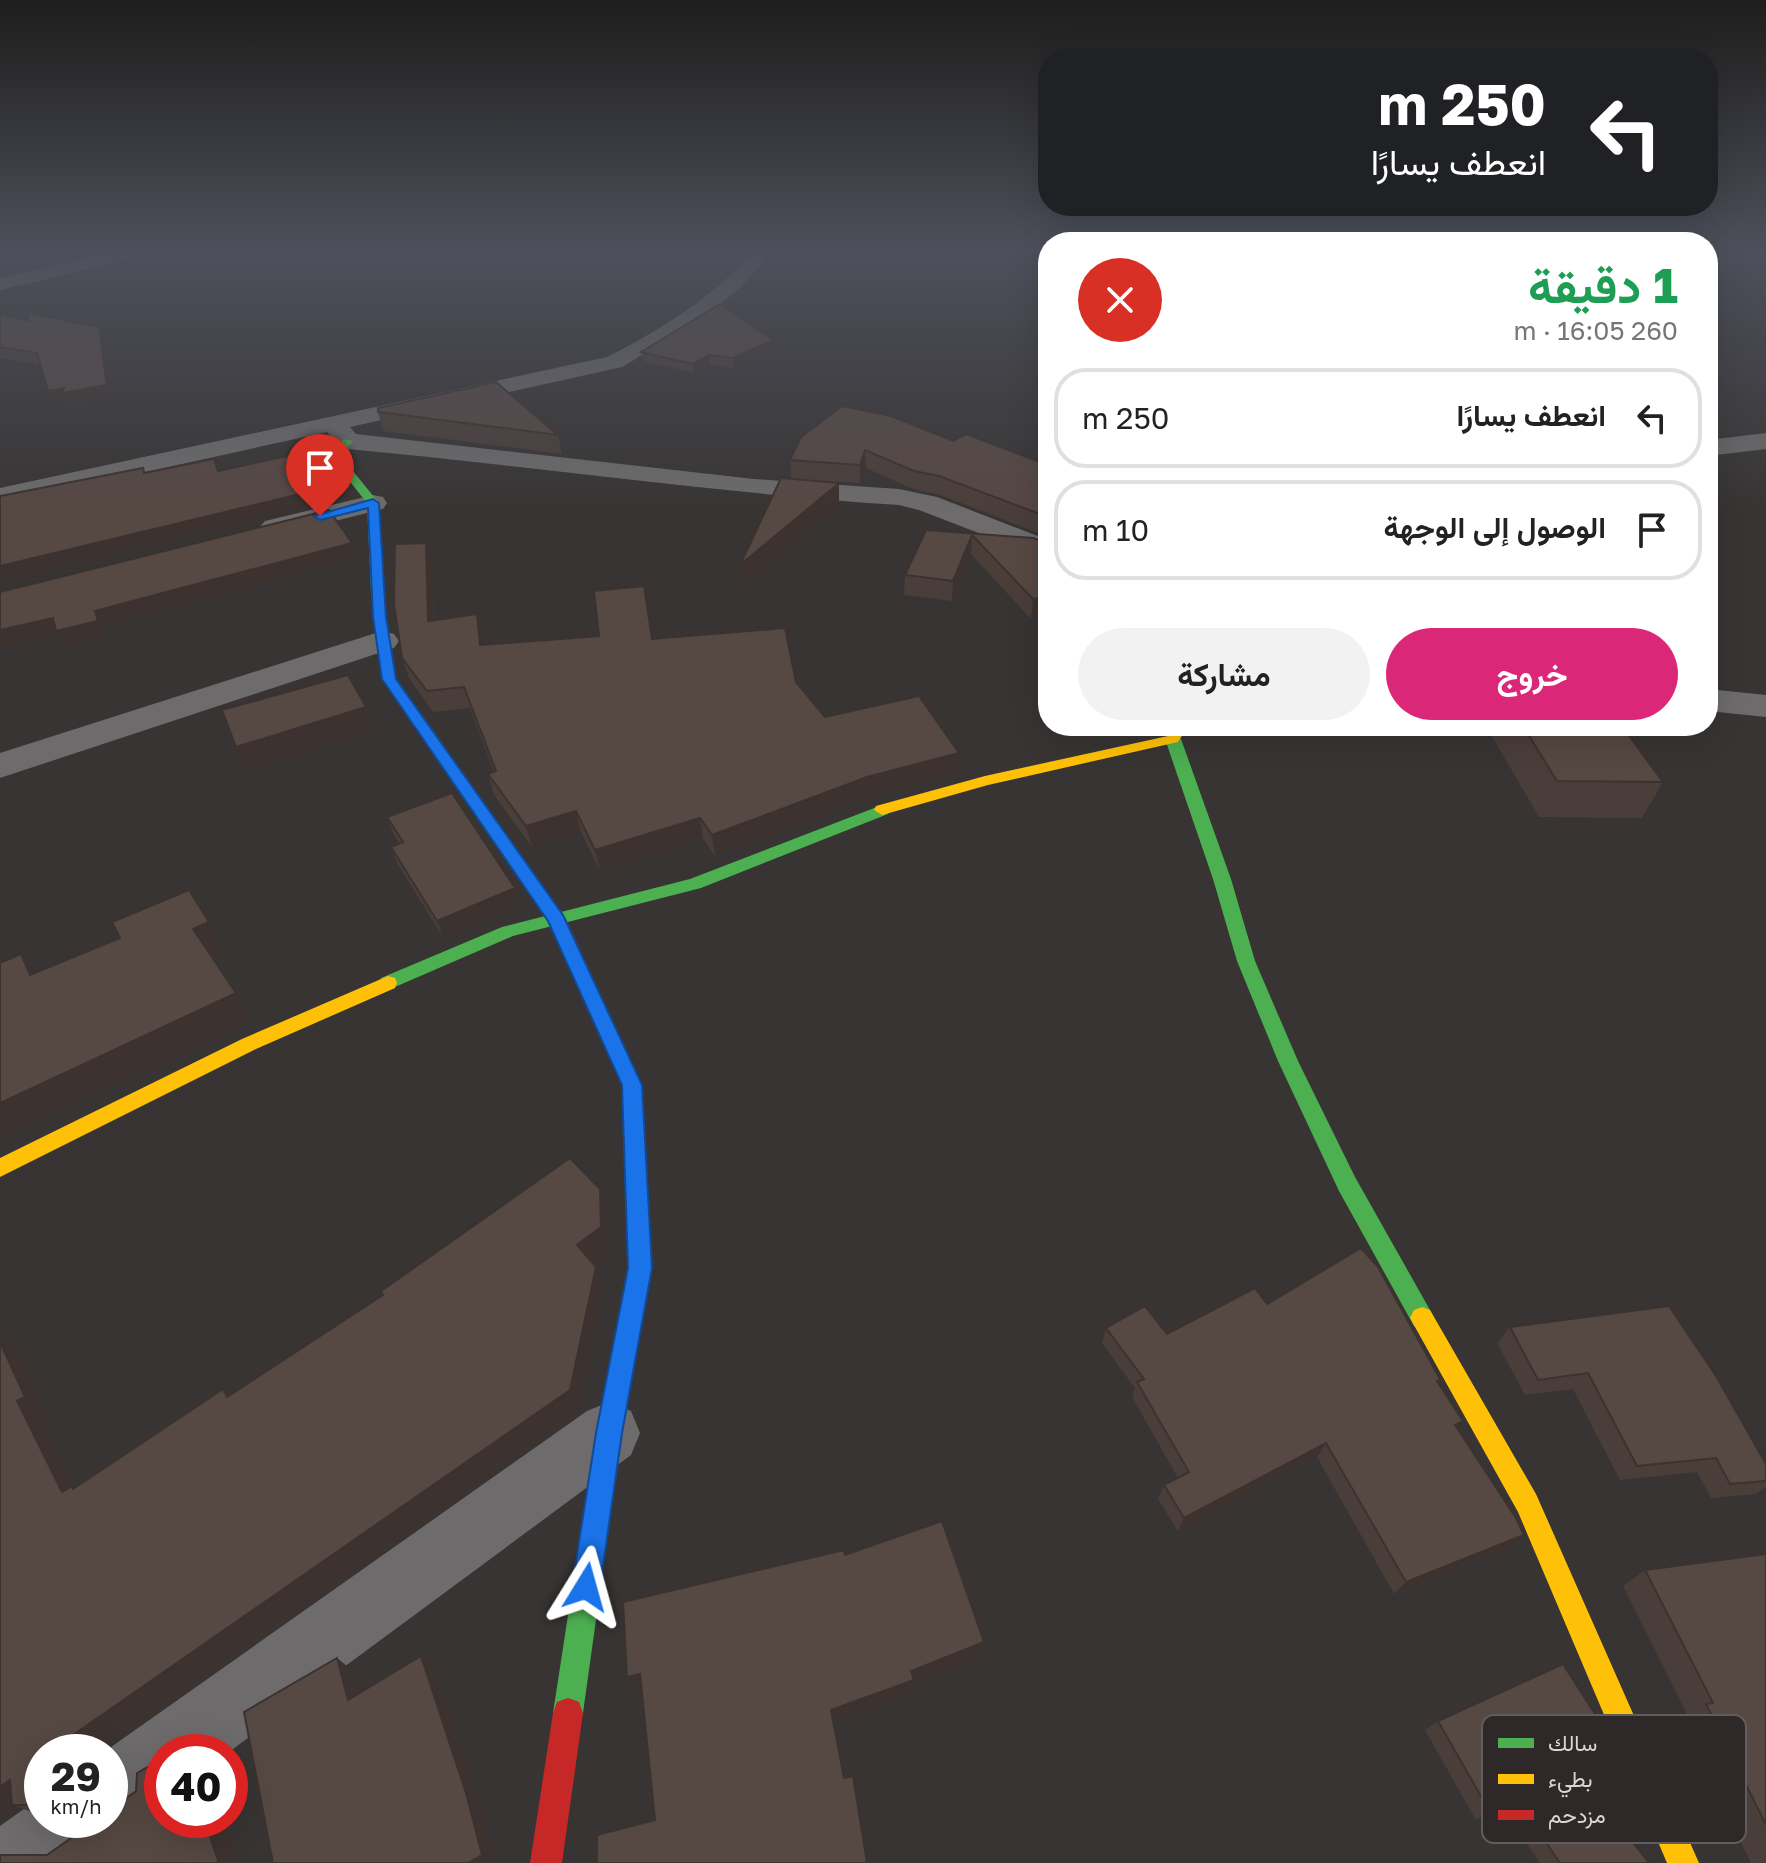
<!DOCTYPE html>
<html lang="ar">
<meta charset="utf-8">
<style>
:root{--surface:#fff;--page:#f2f2f2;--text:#222;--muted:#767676;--line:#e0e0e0;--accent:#db2777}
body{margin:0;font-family:"Golos Text",Vazirmatn,sans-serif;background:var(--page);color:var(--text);direction:rtl;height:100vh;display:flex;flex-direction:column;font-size:30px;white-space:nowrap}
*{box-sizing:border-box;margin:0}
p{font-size:26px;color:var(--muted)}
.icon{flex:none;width:44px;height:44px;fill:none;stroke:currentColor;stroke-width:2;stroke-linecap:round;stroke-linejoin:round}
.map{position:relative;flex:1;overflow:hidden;direction:ltr}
.sheet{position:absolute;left:1038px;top:232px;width:680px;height:504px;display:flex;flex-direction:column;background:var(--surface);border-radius:32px;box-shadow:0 8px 32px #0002;direction:rtl}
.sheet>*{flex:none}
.guide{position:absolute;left:1038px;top:48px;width:680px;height:168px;border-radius:32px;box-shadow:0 8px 32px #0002;direction:rtl;background:#202124;color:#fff;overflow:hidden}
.speed{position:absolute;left:24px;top:1734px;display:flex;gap:16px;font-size:40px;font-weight:700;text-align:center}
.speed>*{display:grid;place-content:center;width:104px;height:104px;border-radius:50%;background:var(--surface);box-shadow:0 8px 32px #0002;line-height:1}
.speed small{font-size:20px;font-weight:400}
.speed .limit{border:12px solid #d22;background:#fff;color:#111}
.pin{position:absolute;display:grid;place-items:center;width:68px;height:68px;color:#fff;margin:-82px -34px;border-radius:50% 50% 50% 0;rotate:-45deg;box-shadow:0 0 8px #0007}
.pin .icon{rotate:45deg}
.me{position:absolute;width:88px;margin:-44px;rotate:8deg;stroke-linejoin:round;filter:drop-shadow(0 0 6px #0008)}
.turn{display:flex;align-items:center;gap:28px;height:168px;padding:0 40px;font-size:36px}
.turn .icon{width:104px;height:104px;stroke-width:2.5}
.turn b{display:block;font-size:56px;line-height:68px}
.round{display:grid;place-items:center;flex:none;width:84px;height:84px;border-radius:42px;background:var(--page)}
.overview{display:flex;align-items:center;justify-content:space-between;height:136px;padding:0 40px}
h1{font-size:48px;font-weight:700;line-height:60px;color:#1e9e55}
.primary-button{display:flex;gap:16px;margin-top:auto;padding:16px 40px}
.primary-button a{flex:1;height:92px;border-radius:48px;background:var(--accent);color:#fff;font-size:32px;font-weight:700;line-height:92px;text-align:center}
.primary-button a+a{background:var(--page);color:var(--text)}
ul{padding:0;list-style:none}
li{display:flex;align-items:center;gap:24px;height:100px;margin:0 16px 12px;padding:0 24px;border:4px solid var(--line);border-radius:32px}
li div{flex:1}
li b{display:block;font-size:30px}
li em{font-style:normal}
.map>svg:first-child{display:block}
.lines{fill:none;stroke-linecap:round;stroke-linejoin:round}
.street{fill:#6d6b6b;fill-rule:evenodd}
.fast{fill:#4caf50;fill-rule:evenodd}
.slow{fill:#ffc107;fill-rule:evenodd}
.jam{fill:#c62828;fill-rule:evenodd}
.wall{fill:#4a3e3a}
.shaded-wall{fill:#3c322f}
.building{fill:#564843;stroke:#3c322f;stroke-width:2}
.route{fill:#1a73e8;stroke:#114b97;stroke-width:2}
.key{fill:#2e2928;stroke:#625d5c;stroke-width:2}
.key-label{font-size:22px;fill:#dad6d5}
</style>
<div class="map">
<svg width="1766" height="1863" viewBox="0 0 1766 1863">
<rect width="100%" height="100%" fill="#373433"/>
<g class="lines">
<path class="street" d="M 112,252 L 144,252 L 141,256 L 0,290 L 0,278 Z
M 753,252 L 773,252 L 740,288 L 702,319 L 622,367 L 350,427 L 356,434 L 754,479 L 899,489 L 937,497 L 1048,540 L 1048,560 L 919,510 L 899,505 C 715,493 532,466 348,449 L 339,447 L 327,432 L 0,504 L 0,488 L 607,357 C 661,330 713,297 753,252 Z
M 1766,433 L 1766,449 L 1708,456 L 1708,440 Z
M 373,495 L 383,497 L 387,503 L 383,509 L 275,536 L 265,533 L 260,527 L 265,521 Z
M 382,631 L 394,634 L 399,641 L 394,648 L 0,778 L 0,753 Z
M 1708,689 L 1766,695 L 1766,717 L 1708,711 Z
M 609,1402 L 631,1411 L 640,1433 L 631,1455 L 229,1752 L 162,1752 L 162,1801 L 137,1820 L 107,1830 L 100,1847 L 79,1863 L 0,1863 L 0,1826 L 42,1796 L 42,1820 L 110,1820 L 110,1752 L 104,1752 L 587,1411 Z"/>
<path class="fast" d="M 344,439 L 353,441 L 345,450 L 343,459 L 379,503 L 383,592 L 396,679 L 443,744 L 440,747 L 430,747 L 382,679 L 371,592 L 367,503 L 332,459 L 335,449 Z
M 1173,734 L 1181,739 L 1231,879 L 1255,961 L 1298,1061 L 1355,1177 L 1430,1310 L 1434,1318 L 1430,1326 L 1422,1329 L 1414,1326 L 1339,1191 L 1278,1061 L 1237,961 L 1213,879 L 1165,739 Z
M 882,805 L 888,806 L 890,810 L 888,814 L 701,888 L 513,936 L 388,990 L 381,988 L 379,983 L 381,978 L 502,927 L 690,879 Z
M 640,1251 L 648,1254 L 651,1261 L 622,1433 L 583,1713 L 579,1724 L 568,1728 L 557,1724 L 553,1713 L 596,1433 L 629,1261 L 632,1254 Z"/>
<path class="slow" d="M 1174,726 L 1188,726 L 1178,742 L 988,785 L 882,815 L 874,810 L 876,806 L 985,776 L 1168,736 Z
M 388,976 L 395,978 L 397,983 L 395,988 L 256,1049 L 0,1177 L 0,1158 L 242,1039 Z
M 1422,1307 L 1430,1310 L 1536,1494 L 1699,1863 L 1667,1863 L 1518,1512 L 1410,1318 L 1414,1310 Z"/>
<path class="jam" d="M 435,739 L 440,741 L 566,919 L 642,1085 L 651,1261 L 648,1268 L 640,1271 L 632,1268 L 629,1261 L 622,1085 L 549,921 L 427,744 Z
M 568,1698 L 579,1702 L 583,1713 L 562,1863 L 530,1863 L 553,1713 L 557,1702 Z"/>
</g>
<path class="wall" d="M 0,314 L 104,338 L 112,397 L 68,405 L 66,400 L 54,403 L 40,364 L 0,358 Z
M 774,349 L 734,368 L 710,364 L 694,373 L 643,361 L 641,352 Z
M 378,412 L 558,435 L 562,454 L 383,431 Z
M 801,437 L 953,441 L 1048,465 L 1048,537 L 938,494 L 913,489 L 866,468 L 860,483 L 792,479 L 839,504 L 742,587 L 740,565 L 791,479 L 790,460 Z
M 926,530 L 1048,543 L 1048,615 L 1031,619 L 971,554 L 952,601 L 904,595 L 905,575 Z
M 426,543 L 432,562 L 434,620 L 483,633 L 484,645 L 652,639 L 796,682 L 825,717 L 959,753 L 958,773 L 867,798 L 715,856 L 703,839 L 600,871 L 581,832 L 532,847 L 494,795 L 488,774 L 494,772 L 470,708 L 433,712 L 409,678 L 402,658 Z
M 1486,726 L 1622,726 L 1663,782 L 1642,818 L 1539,817 Z
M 387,817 L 519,904 L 443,937 L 397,863 L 391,847 L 399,843 L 393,833 Z
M 600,1189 L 608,1215 L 609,1252 L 593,1264 L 604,1291 L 579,1413 L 102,1750 L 42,1752 L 42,1816 L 21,1808 L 0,1824 L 0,1333 L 19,1350 L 51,1419 L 44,1424 L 76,1487 L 223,1389 L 228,1396 Z
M 1267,1304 L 1440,1379 L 1438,1382 L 1510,1548 L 1394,1594 L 1317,1457 L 1178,1531 L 1158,1499 L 1164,1485 L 1178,1478 L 1132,1397 L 1135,1388 L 1102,1343 L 1106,1328 L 1167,1334 Z
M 1510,1327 L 1766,1464 L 1766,1487 L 1756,1494 L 1711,1498 L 1697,1472 L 1620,1480 L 1573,1389 L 1525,1395 L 1497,1343 Z
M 1766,1554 L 1766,1863 L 1751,1863 L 1681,1717 L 1687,1714 L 1623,1586 L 1645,1570 Z
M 1438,1721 L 1605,1758 L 1631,1840 L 1649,1863 L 1540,1863 L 1502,1807 L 1476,1820 L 1425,1730 Z"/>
<path class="shaded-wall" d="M 99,327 L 104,338 L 112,397 L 68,405 L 66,400 L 54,403 L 48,391 Z
M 773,340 L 774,349 L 734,368 L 733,358 Z
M 709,355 L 710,364 L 694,373 L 693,364 Z
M 865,450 L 866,468 L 860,483 L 860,465 Z
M 346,483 L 351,497 L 0,584 L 0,566 Z
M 839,483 L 839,504 L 742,587 L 740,565 Z
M 972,535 L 971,554 L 952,601 L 953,581 Z
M 352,543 L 357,558 L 104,627 L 106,637 L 65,647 L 58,635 L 0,648 L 0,630 L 53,618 L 95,611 Z
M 426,543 L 432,562 L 434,640 L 428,621 Z
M 1048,596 L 1048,615 L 1031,619 L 1033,599 Z
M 477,614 L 483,633 L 485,665 L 480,645 Z
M 366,707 L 374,730 L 247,771 L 236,747 Z
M 959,753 L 958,773 L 867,798 L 715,856 L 712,835 L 867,777 Z
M 576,811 L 581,832 L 532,847 L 526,826 Z
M 700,818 L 703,839 L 600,871 L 595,850 Z
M 515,888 L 519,904 L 443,937 L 437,921 Z
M 209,922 L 224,949 L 208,956 L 193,929 Z
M 21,954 L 40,981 L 30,975 Z
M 236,993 L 251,1020 L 0,1140 L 0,1103 Z
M 600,1189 L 608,1215 L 609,1252 L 585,1269 L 577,1245 Z
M 596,1267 L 604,1291 L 579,1413 L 102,1750 L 102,1752 L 77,1752 L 72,1740 L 73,1735 Z
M 0,1333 L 19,1350 L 51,1419 L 44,1424 L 77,1490 L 62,1492 L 17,1401 L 0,1342 Z
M 1326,1443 L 1317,1457 L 1178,1531 L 1184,1518 Z
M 1524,1535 L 1510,1548 L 1394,1594 L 1406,1582 Z
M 984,1642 L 981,1657 L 914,1684 L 913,1694 L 832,1723 L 831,1710 L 911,1671 Z
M 421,1656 L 437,1673 L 482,1806 L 496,1863 L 468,1863 Z
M 337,1658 L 357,1674 L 367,1716 L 348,1700 Z
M 640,1674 L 647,1687 L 634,1690 L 627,1677 Z
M 10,1780 L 12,1805 L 21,1808 L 0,1824 L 0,1787 Z
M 204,1820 L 225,1820 L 241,1863 L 219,1863 Z"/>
<path class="building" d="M 720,304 L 773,340 L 733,358 L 709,355 L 693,364 L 641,352 Z
M 27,313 L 99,327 L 107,385 L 62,393 L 64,388 L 48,391 L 37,353 L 0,347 L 0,314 L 29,321 Z
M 496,382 L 558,435 L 378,412 L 378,408 Z
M 842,406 L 891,416 L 953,441 L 966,434 L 1048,465 L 1048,517 L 939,476 L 914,471 L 865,450 L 860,465 L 790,460 L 801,437 Z
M 319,449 L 346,483 L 0,566 L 0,496 L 143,468 L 144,473 L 214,459 L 218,471 Z
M 781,478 L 839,483 L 740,565 Z
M 329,510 L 352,543 L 95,611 L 98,621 L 56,631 L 53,618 L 0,630 L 0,592 Z
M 926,530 L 1033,538 L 1048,543 L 1048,596 L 1033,599 L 972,535 L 953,581 L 905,575 Z
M 426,543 L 428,621 L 477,614 L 480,645 L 599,636 L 594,591 L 644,586 L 652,639 L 785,628 L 796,682 L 825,717 L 919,696 L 959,753 L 867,777 L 712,835 L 700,818 L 595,850 L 576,811 L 526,826 L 488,774 L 496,771 L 464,687 L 427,691 L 402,658 L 394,604 L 395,544 Z
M 348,675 L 366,707 L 236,747 L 222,710 Z
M 1523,726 L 1622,726 L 1663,782 L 1557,781 Z
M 452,793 L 515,888 L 437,921 L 391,847 L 403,842 L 387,817 Z
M 189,890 L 209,922 L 193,929 L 236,993 L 0,1103 L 0,963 L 21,954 L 30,975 L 120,938 L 112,922 Z
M 570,1158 L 600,1189 L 601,1227 L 577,1245 L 596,1267 L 570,1390 L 73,1735 L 72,1740 L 77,1741 L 77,1752 L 42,1752 L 42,1805 L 12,1805 L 10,1780 L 0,1787 L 0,1342 L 25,1397 L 17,1401 L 62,1492 L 72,1486 L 73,1489 L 223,1389 L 227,1397 L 383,1295 L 381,1291 Z
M 1361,1248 L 1378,1267 L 1440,1379 L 1437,1381 L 1463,1421 L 1455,1425 L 1516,1518 L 1524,1535 L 1406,1582 L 1326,1443 L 1184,1518 L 1164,1485 L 1189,1472 L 1137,1382 L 1144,1379 L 1106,1328 L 1145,1306 L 1167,1334 L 1255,1288 L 1267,1304 Z
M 1669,1306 L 1716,1376 L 1766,1464 L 1766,1481 L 1730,1484 L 1716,1458 L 1637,1466 L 1588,1373 L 1538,1380 L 1510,1327 Z
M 942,1521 L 984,1642 L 911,1671 L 914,1680 L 831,1710 L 844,1778 L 853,1776 L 867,1863 L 597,1863 L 597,1835 L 655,1820 L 640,1674 L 627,1677 L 623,1602 L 844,1550 L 845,1555 Z
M 1766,1554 L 1766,1825 L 1706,1704 L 1713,1703 L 1645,1570 Z
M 421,1656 L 466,1793 L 482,1855 L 468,1863 L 273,1863 L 244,1712 L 337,1658 L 348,1700 Z
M 1563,1664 L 1607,1733 L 1615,1753 L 1604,1758 L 1635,1800 L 1647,1828 L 1631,1840 L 1649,1863 L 1560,1863 L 1517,1799 L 1490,1812 L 1438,1721 Z
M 162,1759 L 162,1820 L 204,1820 L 219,1863 L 0,1863 L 0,1855 L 47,1855 L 71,1838 L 79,1821 L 110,1820 L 110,1810 L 136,1791 L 137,1773 Z"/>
<linearGradient id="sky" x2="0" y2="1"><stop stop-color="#1e1d1c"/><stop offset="0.49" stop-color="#4d505b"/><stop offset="1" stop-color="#4d505b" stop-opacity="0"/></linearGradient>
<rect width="1766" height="512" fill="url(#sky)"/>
<path class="route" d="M 373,499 L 379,503 L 386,617 L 396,679 L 563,915 L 642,1085 L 652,1268 L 622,1433 L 600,1587 L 596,1597 L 586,1601 L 576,1597 L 572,1587 L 596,1433 L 628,1268 L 622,1085 L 548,921 L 382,679 L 373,617 L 368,508 L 320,520 L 314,516 Z"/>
<rect x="1482" y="1715" width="264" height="128" rx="12" class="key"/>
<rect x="1498" y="1738" width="36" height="10" fill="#4caf50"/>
<rect x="1498" y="1774" width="36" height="10" fill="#ffc107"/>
<rect x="1498" y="1810" width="36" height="10" fill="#c62828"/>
<g class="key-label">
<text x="1548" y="1751">سالك</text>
<text x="1548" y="1787">بطيء</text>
<text x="1548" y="1823">مزدحم</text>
</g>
</svg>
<div class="speed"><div>29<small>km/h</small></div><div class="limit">40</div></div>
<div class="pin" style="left:320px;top:516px;background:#d93025"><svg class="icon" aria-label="arrive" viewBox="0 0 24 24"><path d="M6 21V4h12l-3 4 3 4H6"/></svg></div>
<svg class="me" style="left:586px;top:1587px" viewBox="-20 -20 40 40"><path d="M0-17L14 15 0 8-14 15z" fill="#1a73e8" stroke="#fff" stroke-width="4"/></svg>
<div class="guide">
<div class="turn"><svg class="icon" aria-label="left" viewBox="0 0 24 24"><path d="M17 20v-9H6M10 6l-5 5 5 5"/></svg><div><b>250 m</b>انعطف يسارًا</div></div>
</div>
<section class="sheet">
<div class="overview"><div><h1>1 دقيقة</h1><p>260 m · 16:05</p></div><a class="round" style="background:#d93025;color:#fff"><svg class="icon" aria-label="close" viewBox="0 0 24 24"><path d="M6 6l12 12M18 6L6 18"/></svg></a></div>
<ul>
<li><svg class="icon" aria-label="left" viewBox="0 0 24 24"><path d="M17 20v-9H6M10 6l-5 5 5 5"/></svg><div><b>انعطف يسارًا</b></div><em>250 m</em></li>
<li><svg class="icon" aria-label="arrive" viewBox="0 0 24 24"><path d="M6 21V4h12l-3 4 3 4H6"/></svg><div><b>الوصول إلى الوجهة</b></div><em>10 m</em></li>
</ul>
<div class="primary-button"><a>خروج</a><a>مشاركة</a></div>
</section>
</div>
